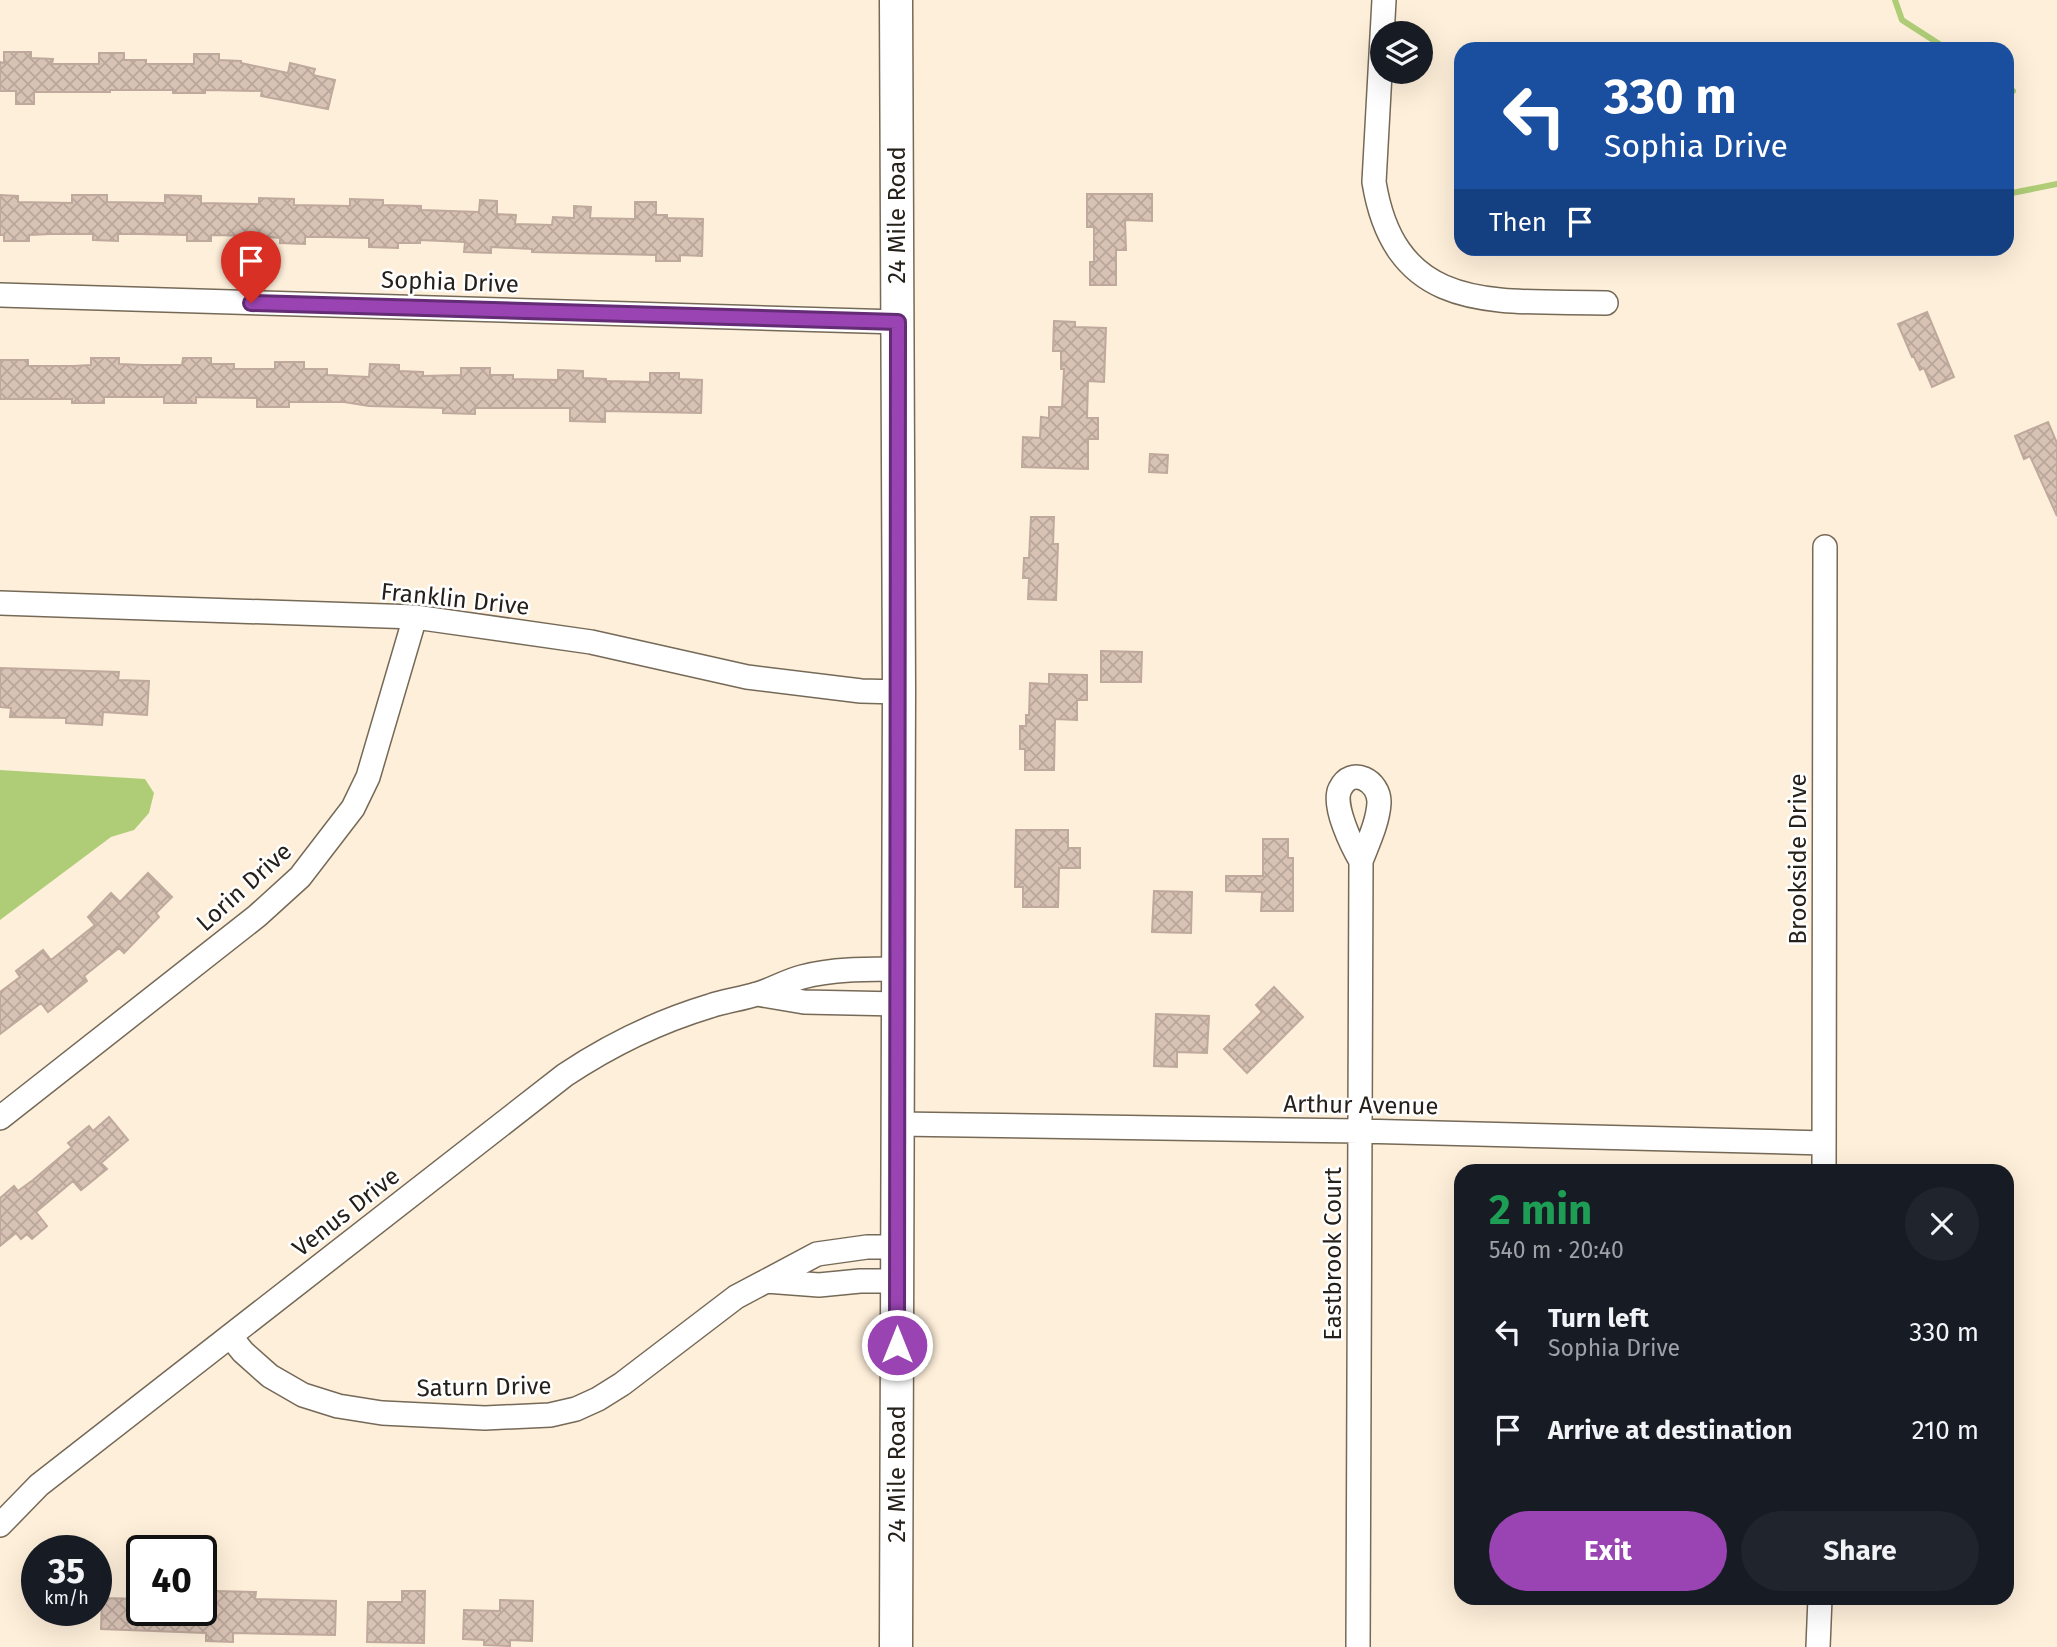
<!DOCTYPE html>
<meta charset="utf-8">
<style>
:root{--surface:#171b24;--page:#20242c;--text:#f1f3f6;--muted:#9ea1a6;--accent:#9944b2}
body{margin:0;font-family:"Fira Sans",sans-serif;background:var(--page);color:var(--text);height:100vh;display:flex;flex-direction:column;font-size:26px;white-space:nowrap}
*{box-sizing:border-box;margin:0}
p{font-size:23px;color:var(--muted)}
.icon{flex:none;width:38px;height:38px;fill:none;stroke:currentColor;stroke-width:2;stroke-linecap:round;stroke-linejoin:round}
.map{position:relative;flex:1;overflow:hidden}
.side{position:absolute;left:1454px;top:1164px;width:560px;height:441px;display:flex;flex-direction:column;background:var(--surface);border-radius:21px;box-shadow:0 7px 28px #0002}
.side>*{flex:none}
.hud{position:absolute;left:1454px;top:42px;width:560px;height:214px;border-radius:21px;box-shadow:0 7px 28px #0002;background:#1a4fa0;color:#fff;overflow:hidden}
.fabs{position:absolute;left:1370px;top:21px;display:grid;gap:14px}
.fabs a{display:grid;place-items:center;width:63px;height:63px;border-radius:50%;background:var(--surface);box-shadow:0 7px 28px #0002;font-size:35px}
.speed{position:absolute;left:21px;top:1535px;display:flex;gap:14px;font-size:35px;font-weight:700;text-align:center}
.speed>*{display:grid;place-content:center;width:91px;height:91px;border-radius:50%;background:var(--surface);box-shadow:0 7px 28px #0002;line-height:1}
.speed small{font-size:18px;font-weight:400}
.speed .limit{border:4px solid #111;border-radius:10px;background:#fff;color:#111}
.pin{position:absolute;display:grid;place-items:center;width:60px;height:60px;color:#fff;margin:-72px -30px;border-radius:50% 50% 50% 0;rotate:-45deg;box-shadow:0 0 7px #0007}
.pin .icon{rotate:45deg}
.me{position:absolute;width:77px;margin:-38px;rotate:0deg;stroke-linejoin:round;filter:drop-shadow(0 0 5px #0008)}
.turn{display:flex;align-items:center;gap:24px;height:147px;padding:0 35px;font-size:32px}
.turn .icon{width:91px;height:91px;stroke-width:2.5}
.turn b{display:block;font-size:49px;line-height:60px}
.then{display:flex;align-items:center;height:66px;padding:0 35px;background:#0003;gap:14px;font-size:26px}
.round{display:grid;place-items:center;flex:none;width:74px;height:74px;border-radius:37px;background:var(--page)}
.overview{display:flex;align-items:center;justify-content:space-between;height:119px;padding:0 35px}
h1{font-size:42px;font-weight:700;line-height:52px;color:#1e9e55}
.cta{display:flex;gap:14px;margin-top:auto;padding:14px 35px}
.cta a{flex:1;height:80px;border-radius:42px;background:var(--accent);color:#fff;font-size:28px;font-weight:700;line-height:80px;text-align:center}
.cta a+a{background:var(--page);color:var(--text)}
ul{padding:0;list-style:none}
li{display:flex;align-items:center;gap:21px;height:98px;padding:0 35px}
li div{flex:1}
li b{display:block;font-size:26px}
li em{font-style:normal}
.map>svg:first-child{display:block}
.water{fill:#afcd76}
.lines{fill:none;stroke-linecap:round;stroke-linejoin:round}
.stream{stroke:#afcd76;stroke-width:6}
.building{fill:url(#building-cross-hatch);stroke:#bfa99c;stroke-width:2}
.street-casing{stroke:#756957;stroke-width:26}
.secondary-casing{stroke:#756957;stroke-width:35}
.street{stroke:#fff;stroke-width:23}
.secondary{stroke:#fff;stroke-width:32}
.route-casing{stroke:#632c74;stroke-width:18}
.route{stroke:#9944b2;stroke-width:12}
.labels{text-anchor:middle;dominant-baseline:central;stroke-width:5;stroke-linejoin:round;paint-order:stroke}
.street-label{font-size:24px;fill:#252019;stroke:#fff}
</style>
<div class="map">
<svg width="2057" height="1647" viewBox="0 0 2057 1647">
<defs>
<pattern id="building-cross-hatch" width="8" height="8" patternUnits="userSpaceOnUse" patternTransform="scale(1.75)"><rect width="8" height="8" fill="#d8c2b4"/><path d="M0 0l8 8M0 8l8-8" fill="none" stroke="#b9a69a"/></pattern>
</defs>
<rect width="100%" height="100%" fill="#feefda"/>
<path class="water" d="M 0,770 L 145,779 L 154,793 L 149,813 L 134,830 L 111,837 L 0,920 Z"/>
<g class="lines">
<path class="stream" d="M 1895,0 L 1902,20 L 1947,49
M 2007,87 L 2013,91 L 2007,93
M 2007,194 L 2057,184"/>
</g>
<path class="building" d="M 4,52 L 31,52 L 31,58 L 53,59 L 52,64 L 99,64 L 99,53 L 124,53 L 124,60 L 146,60 L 146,64 L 194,64 L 194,54 L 219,54 L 219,60 L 241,61 L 241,63 L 288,73 L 290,63 L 315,69 L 313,75 L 335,80 L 328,109 L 261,96 L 262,91 L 205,90 L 205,93 L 173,93 L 173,90 L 110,90 L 110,92 L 34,92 L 34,104 L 16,104 L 16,91 L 0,91 L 0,62 L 4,63 Z
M 1087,194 L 1152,194 L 1152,221 L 1125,220 L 1126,250 L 1116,250 L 1116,285 L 1090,285 L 1090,262 L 1094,262 L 1094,227 L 1087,227 Z
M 0,195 L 18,196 L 18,202 L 72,203 L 72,195 L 107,195 L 107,202 L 165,203 L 165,195 L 201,196 L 201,203 L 259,204 L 259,198 L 294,199 L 294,205 L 350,206 L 350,199 L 383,200 L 383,205 L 421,206 L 421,210 L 479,212 L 480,200 L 497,201 L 497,214 L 516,215 L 515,224 L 552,225 L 553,217 L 574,218 L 574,206 L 591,207 L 590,218 L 635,219 L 635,202 L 656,202 L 656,215 L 667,215 L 667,218 L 703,219 L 702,256 L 680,255 L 680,261 L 656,261 L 656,255 L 532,252 L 532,249 L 491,247 L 491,253 L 464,252 L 465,242 L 420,240 L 420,243 L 398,243 L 398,248 L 369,247 L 369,238 L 326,237 L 305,237 L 305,244 L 280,243 L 280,238 L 258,236 L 211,235 L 211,241 L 187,241 L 187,235 L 140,234 L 118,234 L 118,241 L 93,240 L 93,234 L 50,234 L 29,235 L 29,241 L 4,241 L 4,235 L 0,235 Z
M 1927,312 L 1954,377 L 1932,387 L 1924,368 L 1920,370 L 1914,357 L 1912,357 L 1898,324 Z
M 1054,321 L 1075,322 L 1075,327 L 1106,328 L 1104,382 L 1088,381 L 1087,418 L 1098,418 L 1098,439 L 1088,439 L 1088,469 L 1022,467 L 1023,437 L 1040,438 L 1041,417 L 1049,418 L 1049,407 L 1062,407 L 1064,369 L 1061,369 L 1061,351 L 1053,351 Z
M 91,358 L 119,358 L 119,364 L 143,365 L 182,365 L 183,358 L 211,358 L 211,364 L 234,364 L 234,369 L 275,369 L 275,362 L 304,362 L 304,369 L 327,369 L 327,375 L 369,377 L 370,364 L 399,365 L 399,371 L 423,372 L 423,376 L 461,375 L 461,368 L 490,368 L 490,375 L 513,375 L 513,379 L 558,380 L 558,370 L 583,371 L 583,378 L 606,379 L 606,381 L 650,382 L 650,373 L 679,373 L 679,379 L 702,380 L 701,413 L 605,411 L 605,422 L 570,421 L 570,408 L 475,408 L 475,414 L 443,413 L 443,408 L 369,406 L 344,402 L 289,402 L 289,407 L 257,407 L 257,398 L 196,397 L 196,403 L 164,403 L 164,397 L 104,397 L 104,403 L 72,403 L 72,399 L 0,399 L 0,360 L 28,360 L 28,366 L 73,366 L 91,365 Z
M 2048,422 L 2057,443 L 2057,516 L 2030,456 L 2024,459 L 2015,436 Z
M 1150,454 L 1168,455 L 1167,473 L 1149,472 Z
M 1031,517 L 1054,517 L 1053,544 L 1058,544 L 1056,600 L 1028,599 L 1029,578 L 1023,578 L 1024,558 L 1029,558 Z
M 1101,651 L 1142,652 L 1141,682 L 1101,682 Z
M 0,668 L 119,672 L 118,680 L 149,681 L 147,715 L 103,712 L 102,725 L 66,723 L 66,718 L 10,717 L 11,708 L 0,707 Z
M 1049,674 L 1087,675 L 1087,700 L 1077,700 L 1077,720 L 1055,719 L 1054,770 L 1025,770 L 1025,749 L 1020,749 L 1020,726 L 1026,726 L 1026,715 L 1029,715 L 1030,683 L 1049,684 Z
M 1016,830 L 1068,830 L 1068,848 L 1080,848 L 1080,868 L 1059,868 L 1058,907 L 1023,907 L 1023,887 L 1015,887 Z
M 1263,839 L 1288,839 L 1288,858 L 1293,858 L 1293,911 L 1261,911 L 1262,892 L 1226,891 L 1226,876 L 1263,876 Z
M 148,873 L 172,897 L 156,913 L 159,917 L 124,953 L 119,948 L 84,976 L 87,981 L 48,1012 L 41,1003 L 0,1034 L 0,992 L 20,977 L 16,971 L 43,950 L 51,960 L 95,925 L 88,917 L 111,893 L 120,902 Z
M 1154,891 L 1192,892 L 1191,933 L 1152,932 Z
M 1274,987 L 1303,1017 L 1247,1073 L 1224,1049 L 1262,1012 L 1256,1005 Z
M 1156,1014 L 1209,1016 L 1207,1053 L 1177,1052 L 1177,1067 L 1154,1066 Z
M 109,1117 L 128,1140 L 101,1163 L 107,1169 L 81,1190 L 73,1181 L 36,1212 L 47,1226 L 32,1239 L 27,1234 L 21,1239 L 16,1233 L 0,1246 L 0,1198 L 14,1186 L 18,1191 L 33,1180 L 72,1147 L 68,1143 L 89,1126 L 93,1131 Z
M 215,1591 L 256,1592 L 255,1599 L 336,1601 L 335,1635 L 233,1633 L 233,1642 L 206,1641 L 206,1633 L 101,1629 L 102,1598 L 142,1599 L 142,1610 L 201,1610 L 201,1600 L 215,1600 Z
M 402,1591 L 425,1591 L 424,1643 L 367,1642 L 368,1602 L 402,1602 Z
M 500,1600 L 533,1601 L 532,1641 L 510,1640 L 510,1646 L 484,1645 L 484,1640 L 463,1639 L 464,1610 L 500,1611 Z"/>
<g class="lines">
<defs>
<path id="street" d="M 1384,0 L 1374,182 C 1396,317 1498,300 1606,303
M 0,295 L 898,322
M 0,603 L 415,617 L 591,642 L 747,677 L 861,691 L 899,692
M 757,994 L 804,1002 L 898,1004
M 0,1118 L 257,916 L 300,877 L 353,808 L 368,777 L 415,617
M 898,1124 L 1359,1131 L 1824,1143
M 1824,1171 L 1825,547
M 766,1281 L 819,1285 L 860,1281 L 897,1281
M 230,1336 L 243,1352 L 270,1376 L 303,1395 L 338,1406 L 382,1413 L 485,1418 L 550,1415 L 576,1409 L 598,1399 L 622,1384 L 736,1297 L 817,1254 L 867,1247 L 897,1247
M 0,1525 L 39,1485 L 565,1075 C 610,1045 657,1022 710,1006 C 725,1001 741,999 757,994 C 772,990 786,981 802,977 C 832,969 866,969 898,969
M 1358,1647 L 1361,861 C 1368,843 1378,822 1379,803 C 1380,781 1351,765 1340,789 C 1332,805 1352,846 1361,861
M 1818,1647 L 1820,1598"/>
<path id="secondary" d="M 896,0 L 899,692 L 896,1647"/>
</defs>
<use href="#street" class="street-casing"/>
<use href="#secondary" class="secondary-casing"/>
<use href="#street" class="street"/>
<use href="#secondary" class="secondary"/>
</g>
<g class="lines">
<defs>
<path id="route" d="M 251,303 L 898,322 L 897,1345"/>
</defs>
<use href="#route" class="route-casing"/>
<use href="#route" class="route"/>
</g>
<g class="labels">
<g class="street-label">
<text transform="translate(897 215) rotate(-90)">24 Mile Road</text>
<text transform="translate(450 282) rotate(2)">Sophia Drive</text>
<text transform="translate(455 599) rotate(6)">Franklin Drive</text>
<text transform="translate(1798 859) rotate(-90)">Brookside Drive</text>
<text transform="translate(244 887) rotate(-42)">Lorin Drive</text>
<text transform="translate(1361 1105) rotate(1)">Arthur Avenue</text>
<text transform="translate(346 1212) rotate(-38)">Venus Drive</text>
<text transform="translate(1333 1254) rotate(-90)">Eastbrook Court</text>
<text transform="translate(484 1387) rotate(-1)">Saturn Drive</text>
<text transform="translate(897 1474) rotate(-90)">24 Mile Road</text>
</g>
</g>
</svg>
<div class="fabs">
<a><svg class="icon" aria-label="layers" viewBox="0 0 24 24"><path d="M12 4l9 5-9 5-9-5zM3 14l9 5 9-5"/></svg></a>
</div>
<div class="speed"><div>35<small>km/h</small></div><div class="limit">40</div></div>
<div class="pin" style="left:251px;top:303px;background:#d93025"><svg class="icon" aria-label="arrive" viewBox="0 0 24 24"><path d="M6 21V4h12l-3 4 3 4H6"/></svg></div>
<svg class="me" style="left:897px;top:1345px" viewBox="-20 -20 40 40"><circle r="17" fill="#9944b2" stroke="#fff" stroke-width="3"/><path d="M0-11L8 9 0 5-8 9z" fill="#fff"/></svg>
<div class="hud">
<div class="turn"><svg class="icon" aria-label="left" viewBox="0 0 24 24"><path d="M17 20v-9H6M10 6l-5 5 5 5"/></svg><div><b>330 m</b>Sophia Drive</div></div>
<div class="then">Then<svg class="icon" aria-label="arrive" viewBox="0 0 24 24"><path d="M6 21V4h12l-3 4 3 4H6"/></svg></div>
</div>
<section class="side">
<div class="overview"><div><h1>2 min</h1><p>540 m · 20:40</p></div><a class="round"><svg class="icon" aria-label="close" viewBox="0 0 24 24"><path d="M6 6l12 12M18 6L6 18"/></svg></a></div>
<ul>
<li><svg class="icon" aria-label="left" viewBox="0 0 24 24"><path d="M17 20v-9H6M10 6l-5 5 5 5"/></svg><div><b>Turn left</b><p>Sophia Drive</p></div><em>330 m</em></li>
<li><svg class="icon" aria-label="arrive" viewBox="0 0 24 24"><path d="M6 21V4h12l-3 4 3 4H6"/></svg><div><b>Arrive at destination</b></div><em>210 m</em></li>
</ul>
<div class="cta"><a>Exit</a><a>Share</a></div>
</section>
</div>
